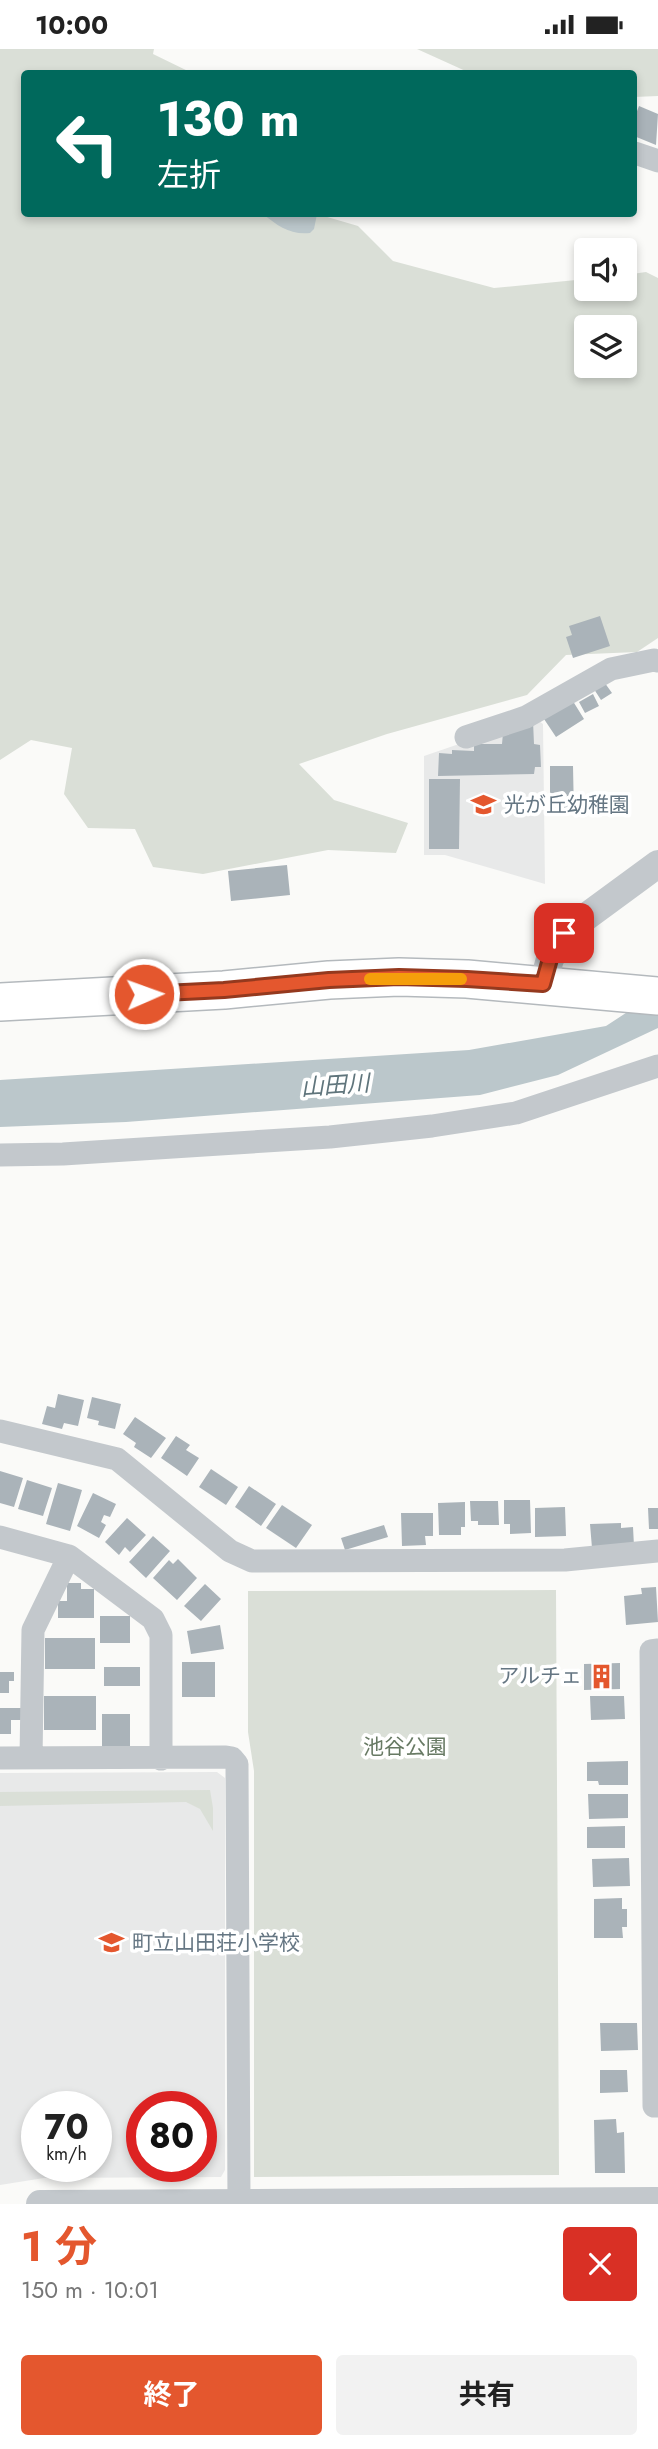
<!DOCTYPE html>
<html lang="ja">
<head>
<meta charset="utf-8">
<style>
  :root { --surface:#fff; --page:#f2f2f2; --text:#222; --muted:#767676; --accent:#e4572e }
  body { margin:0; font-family:Jost,"Noto Sans JP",sans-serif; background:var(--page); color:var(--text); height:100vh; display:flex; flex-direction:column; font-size:26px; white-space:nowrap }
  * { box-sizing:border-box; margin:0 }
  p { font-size:23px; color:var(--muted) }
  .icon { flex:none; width:38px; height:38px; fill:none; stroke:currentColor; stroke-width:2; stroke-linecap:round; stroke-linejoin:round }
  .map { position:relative; height:2155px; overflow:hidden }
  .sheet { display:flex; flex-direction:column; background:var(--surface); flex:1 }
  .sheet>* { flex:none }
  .banner { position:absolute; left:21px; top:21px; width:616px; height:147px; border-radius:7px; box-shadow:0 4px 10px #0003; background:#00695c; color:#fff; overflow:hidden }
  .controls { position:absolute; left:574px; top:189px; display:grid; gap:14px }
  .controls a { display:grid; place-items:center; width:63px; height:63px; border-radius:7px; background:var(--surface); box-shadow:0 4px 10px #0003; font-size:35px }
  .speed { position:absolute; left:21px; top:2042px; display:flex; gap:14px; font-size:35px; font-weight:700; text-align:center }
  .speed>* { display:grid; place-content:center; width:91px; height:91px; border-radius:50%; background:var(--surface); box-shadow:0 4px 10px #0003; line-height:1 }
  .speed small { font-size:18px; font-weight:400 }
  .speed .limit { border:10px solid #d22; background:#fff; color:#111 }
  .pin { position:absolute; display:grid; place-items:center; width:60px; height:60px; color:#fff; margin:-30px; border-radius:14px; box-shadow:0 4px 10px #0006 }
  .me { position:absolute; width:77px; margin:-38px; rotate:88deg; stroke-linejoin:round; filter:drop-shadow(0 0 5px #0008) }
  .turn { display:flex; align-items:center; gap:24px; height:147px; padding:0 21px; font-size:32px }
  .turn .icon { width:91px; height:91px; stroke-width:2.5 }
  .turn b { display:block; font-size:49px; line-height:60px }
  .round { display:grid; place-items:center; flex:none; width:74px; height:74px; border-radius:7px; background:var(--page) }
  .headline { display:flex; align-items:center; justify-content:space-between; height:119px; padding:0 21px }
  h1 { font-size:42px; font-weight:700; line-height:52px; color:var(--accent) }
  .button { display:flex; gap:14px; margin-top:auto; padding:14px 21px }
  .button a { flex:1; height:80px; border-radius:7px; background:var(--accent); color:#fff; font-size:28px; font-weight:700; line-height:80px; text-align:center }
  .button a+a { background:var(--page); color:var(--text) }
  .status { display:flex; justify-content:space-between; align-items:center; height:49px; padding:0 35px; background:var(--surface); direction:ltr }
  .status svg { height:19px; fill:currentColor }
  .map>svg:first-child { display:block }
  .built { fill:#e8e9e9; fill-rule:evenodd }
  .green { fill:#dadfd7; fill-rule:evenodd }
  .water { fill:#bbc7cb }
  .building { fill:#aab3b9 }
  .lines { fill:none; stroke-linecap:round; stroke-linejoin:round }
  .trunk-casing { stroke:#b4b9bd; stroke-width:40 }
  .minor { stroke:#c3c8cc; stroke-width:23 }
  .tertiary { stroke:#c3c8cc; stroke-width:28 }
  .trunk { stroke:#fff; stroke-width:37 }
  .route-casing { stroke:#94391e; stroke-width:18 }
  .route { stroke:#e4572e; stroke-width:12 }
  .slow { stroke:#f59e0b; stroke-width:12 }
  .labels { text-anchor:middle; stroke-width:7; stroke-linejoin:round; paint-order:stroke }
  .poi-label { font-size:21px; fill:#657683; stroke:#fff; text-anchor:start }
  .park-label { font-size:21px; fill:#687a64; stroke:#fff }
  .water-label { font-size:23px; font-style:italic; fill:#60757c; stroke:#fff }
</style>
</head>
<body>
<div class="status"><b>10:00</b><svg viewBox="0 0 49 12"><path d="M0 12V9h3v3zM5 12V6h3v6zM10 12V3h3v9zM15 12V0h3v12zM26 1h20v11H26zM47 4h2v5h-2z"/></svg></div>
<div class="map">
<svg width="658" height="2155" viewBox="0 0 658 2155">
  <rect width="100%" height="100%" fill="#fafaf8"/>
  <!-- built -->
  <path class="built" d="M535,669L543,675L545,835L445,806H424V707Z
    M217,1723L225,1729V2121L221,2128L44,2129L0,2136V1724ZM37,2058H96V2118H37ZM142,2058H201V2118H142Z"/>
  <!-- green -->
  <path class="green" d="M0,0H154L153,5L192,24H24V164L317,165L358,177L393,212L494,239L586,230V240H625V226L646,223L658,229V589L637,603L566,606L527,646L387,685L299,715L334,751L408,774L396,804L328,801L203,825L153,818L135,780L88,779L64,745L72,699L31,691L0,711ZM586,278H625V317H586Z
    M417,0H658V47L634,48V24H470Z
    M556,1541L559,2126L254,2128V1722L248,1683V1542Z
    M210,1741L213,1759V1782L200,1760L186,1753L0,1757V1743Z"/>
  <!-- water -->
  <path class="water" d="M263,165H317L314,180L310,184C290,186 278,177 263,165Z
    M658,943V979L558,1026L480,1046L126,1073L0,1078V1031L469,1001L606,977Z"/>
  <!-- building -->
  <path class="building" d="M639,57L658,65L656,96L634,87V70Z
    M600,567L610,597L573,609L566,588L572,586L569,577Z
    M602,630L612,644L601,651L592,637Z
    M593,645L599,657L585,664L579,653Z
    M571,649L584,670L556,688L542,667Z
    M533,672L534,695L540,696L541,718H535L534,725L438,727L439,704L452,705V701L474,702V695H502L503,684Z
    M550,717H573L574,766H550Z
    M429,730H460L459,800H429Z
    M287,816L290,846L231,852L228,822Z
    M58,1345L84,1351L78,1377L64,1374L62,1380L42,1375L47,1357L55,1359Z
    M92,1348L121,1355L115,1380L98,1376L99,1372L87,1369Z
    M135,1368L166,1389L151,1409L134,1398L136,1394L123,1385Z
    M176,1387L190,1396L186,1401L199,1409L187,1427L161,1409Z
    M211,1420L238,1438L226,1456L199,1438Z
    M0,1422L23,1429L14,1458L0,1454Z
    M27,1431L52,1439L43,1467L18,1460Z
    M58,1434L82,1441L70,1482L46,1475Z
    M249,1437L276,1455L261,1477L235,1458Z
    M93,1444L116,1455L110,1468L104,1466L101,1473L106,1476L99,1489L77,1477Z
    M504,1451H530L531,1484L510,1485V1475H504Z
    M470,1452H498L499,1476H478V1472H471Z
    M465,1453V1478H461V1486H439L438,1454Z
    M282,1456L312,1476L296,1499L266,1479Z
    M565,1458L566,1487L535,1488V1459Z
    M648,1459H658V1480H649Z
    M401,1464H433V1487H425L426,1496L402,1497Z
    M127,1469L146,1486L130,1503L125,1498L119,1506L105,1493Z
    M621,1474V1479L633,1478L634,1497L592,1499L590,1475Z
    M384,1476L388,1488L345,1501L341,1489Z
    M153,1487L170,1502L146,1529L129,1513Z
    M178,1510L197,1529L177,1551L153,1529L169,1511L173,1515Z
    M67,1534H81V1540H94V1569H58V1552H67Z
    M205,1535L221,1550L201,1572L184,1557Z
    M656,1538L658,1573L626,1576L624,1547L642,1545L641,1539Z
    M100,1567H130V1594H100Z
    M220,1576L224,1600L191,1605L187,1582Z
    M45,1589H95V1620H45Z
    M182,1613H215V1648H182Z
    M620,1614V1640L584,1641V1615Z
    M104,1618H140V1637H104Z
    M0,1623H14V1632H9V1644H0Z
    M44,1647H96V1681H44Z
    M590,1647H624L625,1670L591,1671Z
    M0,1659H21V1671H11V1685H0Z
    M102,1665H130V1698H102Z
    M628,1712V1736H599L598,1732H587V1713Z
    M588,1745H628V1769L589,1770Z
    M625,1777V1799H587V1778Z
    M629,1809L630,1837L593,1838L592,1810Z
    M622,1849V1860H627V1878H622L623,1889H594V1850Z
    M600,1974H637L638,2001L601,2002Z
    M600,2021H627L628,2043L600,2044Z
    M616,2070L617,2084L624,2083L625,2124H595L594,2071Z"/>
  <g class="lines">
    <defs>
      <path id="trunk" d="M0,953L224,941L329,931L399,928L467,930L658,947"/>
    </defs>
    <!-- trunk casing -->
    <use href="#trunk" class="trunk-casing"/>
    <!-- minor -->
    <path class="minor" d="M635,104L658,112
      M466,688L526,668L611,620L654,611L658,612
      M0,1106L63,1105L330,1088L432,1077L516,1064L658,1017
      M0,1382L117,1410L230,1502L252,1512L565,1511L658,1502
      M0,1488L69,1507L153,1570L161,1586V1710
      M658,1601L651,1602L654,2057H658
      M0,1709L226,1708L232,1709L237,1715L239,2155
      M31,1709L33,1581L69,1507"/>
    <!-- tertiary -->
    <path class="tertiary" d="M543,935L550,910L564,884L658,815
      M40,2155L658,2152"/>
    <!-- trunk -->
    <use href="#trunk" class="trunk"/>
  </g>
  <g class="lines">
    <defs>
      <path id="route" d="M144,945L224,941L329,931L399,928L467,930L543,935L550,910L564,884"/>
    </defs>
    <!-- route casing -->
    <use href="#route" class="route-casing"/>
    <!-- route -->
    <use href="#route" class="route"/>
    <!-- slow -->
    <path class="slow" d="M370,930H461"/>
  </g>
  <!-- icons -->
  <defs>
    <symbol id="school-bare" viewBox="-9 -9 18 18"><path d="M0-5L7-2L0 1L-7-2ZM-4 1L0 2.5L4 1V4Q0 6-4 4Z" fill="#e4572e" stroke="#fff" stroke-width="2.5" paint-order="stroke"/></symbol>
    <symbol id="building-bare" viewBox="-9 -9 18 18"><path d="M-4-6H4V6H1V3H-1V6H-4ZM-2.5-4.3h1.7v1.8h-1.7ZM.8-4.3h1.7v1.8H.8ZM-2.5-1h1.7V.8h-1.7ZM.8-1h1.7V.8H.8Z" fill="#e4572e" stroke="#fff" stroke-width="2.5" paint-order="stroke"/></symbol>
  </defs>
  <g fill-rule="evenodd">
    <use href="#school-bare" x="466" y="738" width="35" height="35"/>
    <use href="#building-bare" x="584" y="1610" width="35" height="35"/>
    <use href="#school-bare" x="94" y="1876" width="35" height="35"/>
  </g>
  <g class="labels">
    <!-- poi labels -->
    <g class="poi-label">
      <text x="504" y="763">光が丘幼稚園</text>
      <text x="582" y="1634" text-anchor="end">アルチェ</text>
      <text x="132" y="1901">町立山田荘小学校</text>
    </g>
    <!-- park labels -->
    <g class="park-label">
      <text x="405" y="1705">池谷公園</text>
    </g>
    <!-- water labels -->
    <g class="water-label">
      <text transform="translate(335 1036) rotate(-4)" y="8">山田川</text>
    </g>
  </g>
</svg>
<div class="controls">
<a><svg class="icon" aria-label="sound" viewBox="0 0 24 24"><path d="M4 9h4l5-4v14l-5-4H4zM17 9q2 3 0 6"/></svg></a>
<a><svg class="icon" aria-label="layers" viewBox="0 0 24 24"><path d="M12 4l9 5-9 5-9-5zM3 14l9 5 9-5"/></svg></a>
</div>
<div class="speed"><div>70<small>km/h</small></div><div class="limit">80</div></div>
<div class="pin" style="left:564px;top:884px;background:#d93025"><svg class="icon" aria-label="arrive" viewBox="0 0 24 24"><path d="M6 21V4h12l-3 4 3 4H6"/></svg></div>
<svg class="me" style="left:144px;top:945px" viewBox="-20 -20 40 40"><circle r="17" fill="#e4572e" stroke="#fff" stroke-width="3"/><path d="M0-11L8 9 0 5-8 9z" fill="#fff"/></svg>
<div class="banner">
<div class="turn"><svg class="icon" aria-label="left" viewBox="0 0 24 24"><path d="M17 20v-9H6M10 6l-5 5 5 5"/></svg><div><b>130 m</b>左折</div></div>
</div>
</div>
<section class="sheet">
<div class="headline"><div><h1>1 分</h1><p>150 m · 10:01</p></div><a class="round" style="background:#d93025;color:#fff"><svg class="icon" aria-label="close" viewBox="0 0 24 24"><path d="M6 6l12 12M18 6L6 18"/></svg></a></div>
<div class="button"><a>終了</a><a>共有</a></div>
</section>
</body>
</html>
